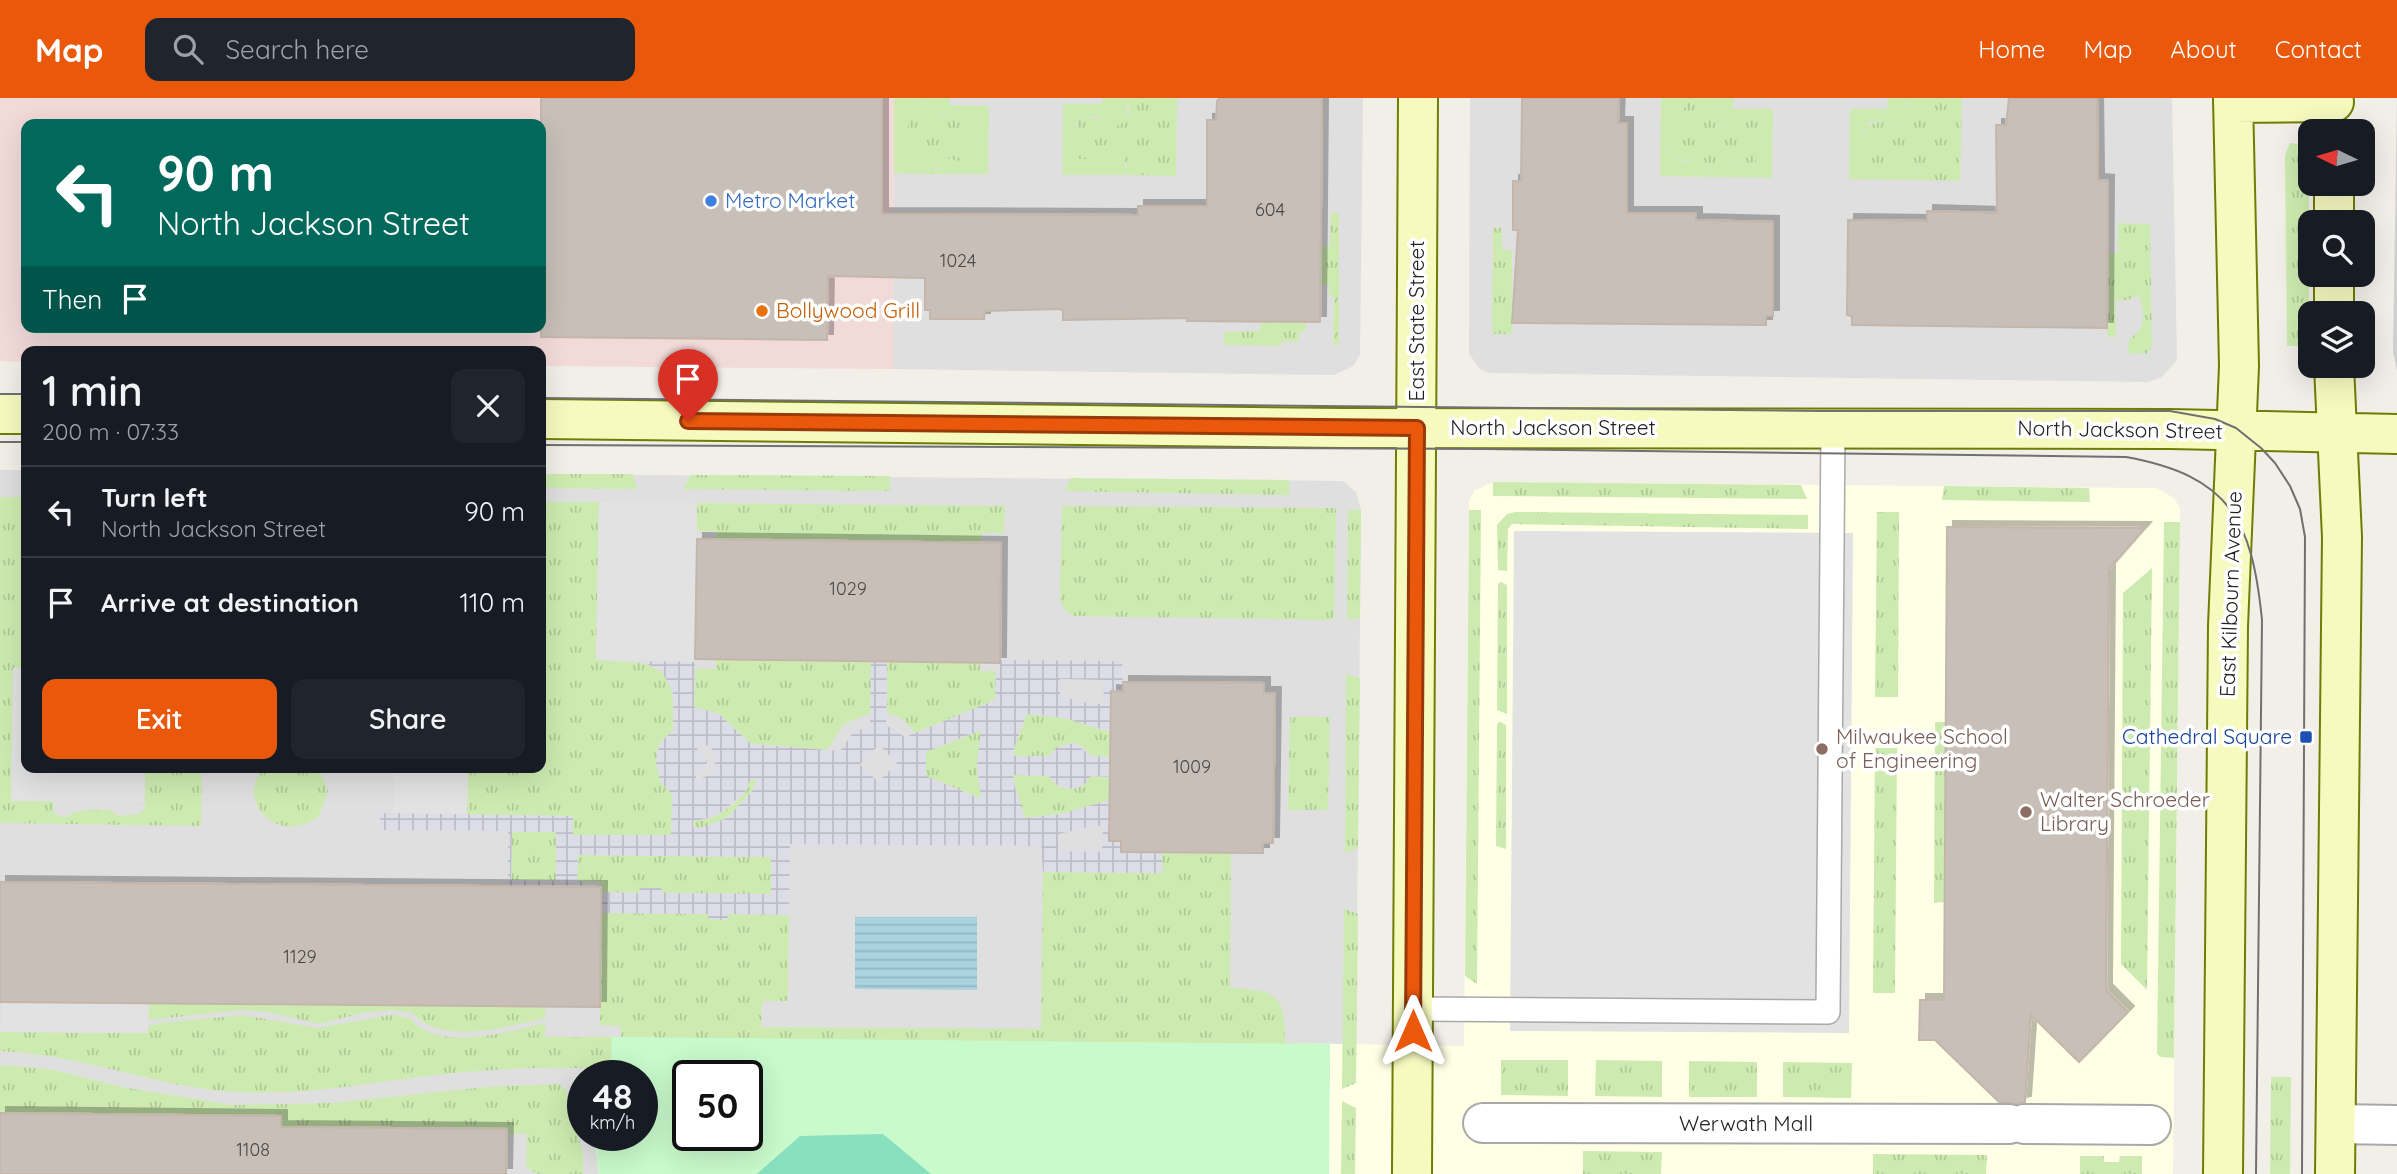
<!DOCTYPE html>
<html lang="en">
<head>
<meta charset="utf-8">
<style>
  :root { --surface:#171b24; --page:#20242c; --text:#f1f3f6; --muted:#9ea1a6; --line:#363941; --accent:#ea580c }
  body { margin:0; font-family:Quicksand,sans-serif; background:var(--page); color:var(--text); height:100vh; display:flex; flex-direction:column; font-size:26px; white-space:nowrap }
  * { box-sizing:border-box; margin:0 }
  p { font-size:23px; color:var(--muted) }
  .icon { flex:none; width:38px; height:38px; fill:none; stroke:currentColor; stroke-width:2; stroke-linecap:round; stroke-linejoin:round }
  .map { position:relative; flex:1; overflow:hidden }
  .drawer { position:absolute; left:21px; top:248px; width:525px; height:427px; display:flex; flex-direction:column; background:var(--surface); border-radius:14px; box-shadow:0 7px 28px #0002 }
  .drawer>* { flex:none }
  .top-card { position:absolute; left:21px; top:21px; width:525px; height:214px; border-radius:14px; box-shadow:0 7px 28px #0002; background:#00695c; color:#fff; overflow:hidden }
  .needle { width:46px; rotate:275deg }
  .tools { position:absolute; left:2298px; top:21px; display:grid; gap:14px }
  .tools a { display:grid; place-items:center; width:77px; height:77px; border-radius:14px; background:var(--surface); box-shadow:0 7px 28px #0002; font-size:35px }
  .speed { position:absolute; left:567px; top:962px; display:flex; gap:14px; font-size:35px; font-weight:700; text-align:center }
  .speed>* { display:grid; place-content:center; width:91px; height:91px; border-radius:50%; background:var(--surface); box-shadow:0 7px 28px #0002; line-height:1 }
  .speed small { font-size:18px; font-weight:400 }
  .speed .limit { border:4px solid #111; border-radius:10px; background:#fff; color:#111 }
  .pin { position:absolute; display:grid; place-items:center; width:60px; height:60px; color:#fff; margin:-72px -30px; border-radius:50% 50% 50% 0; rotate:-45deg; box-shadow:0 0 7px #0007 }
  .pin .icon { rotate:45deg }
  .me { position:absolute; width:77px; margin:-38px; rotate:0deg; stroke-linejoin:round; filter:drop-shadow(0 0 5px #0008) }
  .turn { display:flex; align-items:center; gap:24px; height:147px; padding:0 21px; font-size:32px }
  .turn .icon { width:91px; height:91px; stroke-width:2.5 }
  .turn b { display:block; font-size:49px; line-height:60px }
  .then { display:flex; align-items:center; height:66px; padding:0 21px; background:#0003; gap:14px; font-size:26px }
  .round { display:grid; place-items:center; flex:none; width:74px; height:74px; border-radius:14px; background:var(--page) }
  .summary { display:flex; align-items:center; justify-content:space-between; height:119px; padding:0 21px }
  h1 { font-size:42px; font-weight:600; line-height:52px }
  .button { display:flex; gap:14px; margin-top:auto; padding:14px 21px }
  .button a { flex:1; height:80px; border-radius:14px; background:var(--accent); color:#fff; font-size:28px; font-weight:600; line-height:80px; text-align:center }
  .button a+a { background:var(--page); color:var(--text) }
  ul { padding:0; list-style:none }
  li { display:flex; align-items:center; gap:21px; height:91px; padding:0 21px; border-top:2px solid var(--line) }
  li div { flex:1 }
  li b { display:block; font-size:26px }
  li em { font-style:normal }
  header { display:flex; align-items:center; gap:42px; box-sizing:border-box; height:98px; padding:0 35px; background:var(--accent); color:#fff }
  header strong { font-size:33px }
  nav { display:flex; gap:38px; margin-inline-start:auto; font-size:24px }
  .search { width:490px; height:63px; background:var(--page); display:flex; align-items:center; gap:18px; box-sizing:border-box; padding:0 24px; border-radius:14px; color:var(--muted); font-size:26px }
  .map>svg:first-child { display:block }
  .residential { fill:#e0dfdf }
  .commercial { fill:#f2dad9; fill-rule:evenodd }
  .education { fill:#ffffe5; fill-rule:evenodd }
  .religious { fill:#d0d0d0 }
  .grass { fill:url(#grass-tufts) }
  .park { fill:#c8facc; fill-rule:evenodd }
  .garden { fill:#cdebb0 }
  .pitch { fill:#88e0be }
  .parking { fill:#e2e2e2 }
  .plaza { fill:url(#plaza-grid); fill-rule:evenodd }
  .water { fill:url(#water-rules) }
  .building { fill:#c7bfb8; stroke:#c4b6ab; stroke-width:2; filter:url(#shadow) }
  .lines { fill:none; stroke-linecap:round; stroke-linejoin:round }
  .lane-casing { stroke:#a9a9a9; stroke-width:26 }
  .street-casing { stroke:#a9a9a9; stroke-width:42 }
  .secondary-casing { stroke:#707d05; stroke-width:42 }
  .lane { stroke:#fff; stroke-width:23 }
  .street { stroke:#fff; stroke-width:38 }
  .secondary { stroke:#f7fabf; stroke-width:38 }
  .tram { stroke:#707070; stroke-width:2 }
  .route-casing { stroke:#983908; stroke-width:18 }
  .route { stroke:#ea580c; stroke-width:12 }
  .shop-dot { fill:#3f7fe0; stroke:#fff; stroke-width:2.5 }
  .food-dot { fill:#e8710a; stroke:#fff; stroke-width:2.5 }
  .transit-dot { fill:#1a4fb4; stroke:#fff; stroke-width:2.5 }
  .education-dot { fill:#8d6e63; stroke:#fff; stroke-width:2.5 }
  .labels { text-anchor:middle; stroke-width:7; stroke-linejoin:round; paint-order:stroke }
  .number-label { font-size:18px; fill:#4b4948 }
  .shop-label { font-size:21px; fill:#366cbe; stroke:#fff; text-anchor:start }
  .food-label { font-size:21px; fill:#c56008; stroke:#fff; text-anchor:start }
  .street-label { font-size:21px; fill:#222; stroke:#fff }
  .education-label { font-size:21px; fill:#785e54; stroke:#fff; text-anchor:start }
  .transit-label { font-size:21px; fill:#164399; stroke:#fff; text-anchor:end }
</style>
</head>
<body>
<header>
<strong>Map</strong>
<div class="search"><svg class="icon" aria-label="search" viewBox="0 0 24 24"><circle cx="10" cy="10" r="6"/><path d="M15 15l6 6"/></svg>Search here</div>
<nav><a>Home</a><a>Map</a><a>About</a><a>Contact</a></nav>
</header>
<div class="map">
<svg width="2397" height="1076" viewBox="0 0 2397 1076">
  <defs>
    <pattern id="grass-tufts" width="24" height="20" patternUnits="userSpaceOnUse" patternTransform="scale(1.75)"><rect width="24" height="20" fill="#cdebb0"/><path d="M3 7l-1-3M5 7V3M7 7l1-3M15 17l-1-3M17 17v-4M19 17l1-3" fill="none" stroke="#b0c997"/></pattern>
    <pattern id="plaza-grid" width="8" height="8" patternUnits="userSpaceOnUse" patternTransform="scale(1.75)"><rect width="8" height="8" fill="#dddde8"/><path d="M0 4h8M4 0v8" fill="none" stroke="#bdbdc7"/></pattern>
    <pattern id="water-rules" width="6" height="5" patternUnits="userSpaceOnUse" patternTransform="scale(1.75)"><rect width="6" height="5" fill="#aad3df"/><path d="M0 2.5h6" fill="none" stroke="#92b5bf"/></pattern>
    <filter id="shadow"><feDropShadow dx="6" dy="-6" stdDeviation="0" flood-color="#0004"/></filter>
  </defs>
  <rect width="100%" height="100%" fill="#f2efe9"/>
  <!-- residential -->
  <path class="residential" d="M894,0H1363L1360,257L1353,268L1334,277L893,271Z
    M1470,0H2172L2177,262L2162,279L2148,284L1489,275L1480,271L1469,256Z
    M0,372H26V670H541V376L1343,383L1356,394L1361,412L1356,947L612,940L611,978H583V1038H594L599,1076H0Z"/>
  <!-- commercial -->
  <path class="commercial" d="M0,0H894L893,271L541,268V254H26V264L0,263ZM26,26H541V229H26Z"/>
  <!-- education -->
  <path class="education" d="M1493,384L2156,390L2174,400L2180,410V424L2173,1076H599L594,1038H642V978L1230,944L1464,948L1469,404L1474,393ZM688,978H747V1038H688Z"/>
  <!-- religious -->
  <path class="religious" d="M2397,0V273L2393,254Z"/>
  <!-- grass -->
  <path class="grass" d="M908,0H923L921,5L939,18L960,12L972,19L966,44L969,53L963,64L941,59L935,69L939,76H927L908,35Z
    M1128,0H1177L1176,78L1127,77L1126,64L1116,48L1091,61H1079L1076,58L1078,23L1087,18L1099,22L1129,16Z
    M1687,0H1720L1717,2L1715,26L1720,27C1736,17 1745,12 1761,24L1755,42L1758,59L1752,69L1731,65L1723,79H1711L1709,69L1689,62L1676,61C1657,26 1682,30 1687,0Z
    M1901,0H1962L1960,83L1917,82L1915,69L1905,54L1881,67H1866L1863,63L1865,28L1883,23L1896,31L1909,7Z
    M2290,45L2303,46L2309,53V248H2287L2285,57Z
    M1331,115H1339V246L1333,247L1334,197H1329V187H1320V149L1330,148Z
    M2118,125L2150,126L2152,249L2146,256L2128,255L2129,241C2146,232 2146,213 2138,197L2128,202H2116V239H2107L2108,156L2118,155Z
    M1493,130H1502V152H1512V236H1492Z
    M1261,223L1306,224V233L1299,234V244L1282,243L1281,248L1224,247V234L1260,233Z
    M541,376H632L638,391L541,390Z
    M691,377L890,378V393L683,391Z
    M1071,380L1289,382V397L1065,393Z
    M1493,384L1801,387L1807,401L1493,398Z
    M1944,388L2089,390L2090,404L1942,402Z
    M0,399H26V570H13L11,702L54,703L53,714L64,720C78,710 95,712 112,712L117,718L139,716L145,710V670H202L201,728L0,725Z
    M541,404H599L596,562C659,567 676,557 673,633C639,658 668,670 672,697C674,710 672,725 671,737H573L572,718L467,717L468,670H541Z
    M697,405L1005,408L1004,435H982L981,445L716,441V433H697Z
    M1062,408L1336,410L1334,522L1073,518L1064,511L1060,502Z
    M1348,412H1361L1360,520L1347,522Z
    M1469,412H1481L1477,886L1465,878Z
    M1515,414L1808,417V431L1512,426L1508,431L1507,473L1498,472L1497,427L1507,416Z
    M1877,414H1899L1898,599H1875Z
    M2164,424H2180L2174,960L2161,959L2157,956Z
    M2152,470L2147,892L2121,866L2123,495Z
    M1501,484L1507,487V616L1497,612L1498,486Z
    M716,562L871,563V615L844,626L827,652L751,646L719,616L694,610L695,571H716Z
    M887,564L980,565V573H996L995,602L916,635L901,620L887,615Z
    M1346,576L1360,580L1358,750L1345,755Z
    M1027,616L1065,620L1110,634V659L1091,658C1072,632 1064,651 1048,658C1040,661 1022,658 1013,658L1016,639Z
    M1290,619H1330L1328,712H1288Z
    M1500,624L1506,627V751L1496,748L1497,626Z
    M1935,624H1946L1944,804L1934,805Z
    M982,632L977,675L982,701L926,678L925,654Z
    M1875,650H1897L1895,895H1873Z
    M264,670H319L328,693L319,718C277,750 234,702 264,670Z
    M1013,677L1049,678C1060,695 1080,695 1091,678L1110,679V702L1061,716L1024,720Z
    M757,681C747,708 722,729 693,730V723C714,723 745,704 750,682Z
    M512,734H557L556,783L511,782Z
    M1162,754L1231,755L1230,890C1278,892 1285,897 1285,945L1330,946V988L747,978L620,972L621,928L600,927L601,815L708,816V821H728L727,816L789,817L788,903H762L761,929L1041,931L1043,774L1162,775Z
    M577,757L771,759V796L661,795V791H640V795L601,794L600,784L577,783Z
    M1344,811L1358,816L1356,985L1342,991Z
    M149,905L545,908V920C508,929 440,948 413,915L390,912L362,915L319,926L268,914L242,912L148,922Z
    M242,917L318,930L390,917L410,920C437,955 508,934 545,925V939H612L611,971C549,968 487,971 426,978C363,986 299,998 235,994C155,989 80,956 0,953V934L147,935L149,928L161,925Z
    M1501,962H1568V998L1501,997Z
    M1596,962L1662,963V999L1595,998Z
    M1689,963L1757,964V999H1689Z
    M1783,964L1852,965L1851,1000L1783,999Z
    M0,967L55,972L122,989L232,1007L332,1005L486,989L559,986L566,992L583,1055V1076H537L526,1069L527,1036L281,1029L280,1018L0,1015Z
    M2271,979H2291L2290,1076H2270Z
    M1342,1003L1356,1010L1355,1076H1341Z
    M1583,1053L1662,1054L1661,1076H1583Z
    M1873,1056L1987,1057L1986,1076H1873Z
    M2080,1058H2104V1064H2119L2120,1058H2142V1076H2080Z"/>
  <!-- park -->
  <path class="park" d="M612,939L1330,946L1329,1076H599L594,1038H642V978H611ZM688,978H747V1038H688Z"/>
  <!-- garden -->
  <path class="garden" d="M894,0H908V35L927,76L894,75Z
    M923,0H949V7L989,8L988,76H939L936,62L941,59L963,64L967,58L965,36L972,20L960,12L930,19L922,11Z
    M1102,0H1128L1126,23L1114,29L1094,18L1082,19L1076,26L1080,39L1076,58L1079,61H1091L1116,48L1123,53L1127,77H1062L1063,6H1102Z
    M1661,0H1687C1682,30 1657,27 1676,61C1692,67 1707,56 1711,79L1660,78Z
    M1720,0H1733V11H1773L1772,80L1723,79L1725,67L1730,65L1752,69L1756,64L1755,42L1761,25C1746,12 1735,17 1720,27L1710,22L1707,14Z
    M1888,0H1901L1914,14V22L1903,34L1883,23L1869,24L1863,32L1867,44L1863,63L1866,67H1881L1905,54L1912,59L1917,82L1849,81L1850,11H1887Z"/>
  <!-- pitch -->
  <path class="pitch" d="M883,1036L931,1076H757L800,1038Z"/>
  <!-- parking -->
  <path class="parking" d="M599,404L697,405L695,564L596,562Z
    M1514,433L1853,435L1849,935L1510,933Z
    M13,570H26V670H145L144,704L11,703Z
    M388,670H468L467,717H393L394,682Z
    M3,904L149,905L148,935L0,934Z"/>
  <!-- plaza -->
  <path class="plaza" d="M1000,562L1122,563L1123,594H1111L1110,634L1065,620L1027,616L1014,650V658H1049L1057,649L1075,645L1091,658L1110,659V679L1091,678L1084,687L1074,691L1059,689L1049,678L1013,677L1014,686L1025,720L1061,716L1110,702L1109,743L1162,754V775L1043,774L1041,748L790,746L789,817L728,816V822L708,821V816L601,815V794L639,795L640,790H661L662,795L771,796V759L578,757L577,783H582V789H508V733L380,732V715L573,718V737H671L672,696L660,683L656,664L660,645L673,632V594L662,574L642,563L695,564L694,609L719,616L751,646L840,653L852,636L870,627L871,563L887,564L886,627L905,639L995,602L996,573H1000ZM1060,581L1104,582L1103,606H1090L1060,598ZM981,632L977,666L981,701L926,678V654ZM698,644L711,649L716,663L710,677L696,682V675L704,671L707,664L704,655L697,651ZM879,647L897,665L878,684L860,666ZM750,682H757L753,692L727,720L703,729H693V723L714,719L724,712L746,693ZM1093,728H1103L1102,754L1058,753L1059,736ZM512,734H556V783L511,782Z"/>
  <!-- water -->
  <path class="water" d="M855,819H977V892L855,891Z"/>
  <!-- building -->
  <path class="building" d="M541,0H882V116L1138,117V108H1207V22H1216L1217,3L1220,0H1322L1320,224L1187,223L1188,220L1063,222V212L1058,211L985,213L984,221H930V212H925V180L828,178L827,242L541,239Z
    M1522,0H1619L1618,25H1627V115H1696V122L1773,124V218H1766V227L1512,225L1518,132H1513V83H1521Z
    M2009,0H2097L2098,82L2108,83L2107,230L1852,227V218L1847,217L1848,122L1927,123V113L1997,115L1996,27H2006Z
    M1947,429L2145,430L2109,471L2106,892L2128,914L2079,964L2031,917L2025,1004L2016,1006L1999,1004L1935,942H1919L1920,902H1944Z
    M697,441L1001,445L1000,565L695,561Z
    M1123,584L1264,585V595H1275L1273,745H1263V755L1121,754V743H1109L1111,593L1123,594Z
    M0,784L601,789L600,909L0,904Z
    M0,1015L281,1018V1029L507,1031L506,1076H0Z"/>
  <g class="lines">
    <defs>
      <path id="lane" d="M1414,911L1828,914L1833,331"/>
      <path id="street" d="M1483,1025L2009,1026
        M2024,1026L2151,1027
        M2336,1026L2397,1027"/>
      <path id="secondary" d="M2233,5L2334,4
        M2334,124V86
        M2334,215V177
        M2334,268L2342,439L2335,1076
        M0,316H26
        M541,321L1342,330L2170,331L2397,336
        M1412,1076L1418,0
        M2223,1076L2228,528L2239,268L2233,0"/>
    </defs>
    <!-- lane casing -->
    <use href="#lane" class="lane-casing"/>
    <!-- street casing -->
    <use href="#street" class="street-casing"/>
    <!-- secondary casing -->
    <use href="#secondary" class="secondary-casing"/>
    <!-- lane -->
    <use href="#lane" class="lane"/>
    <!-- street -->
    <use href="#street" class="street"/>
    <!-- secondary -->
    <use href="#secondary" class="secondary"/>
    <!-- tram -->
    <path class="tram" d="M0,296H26
      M541,300L1821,313H2170L2215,321L2236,330L2261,350L2275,365L2290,388L2300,411L2305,439L2302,1076
      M0,344H26
      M541,347L1484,351L2126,359C2231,378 2252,423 2262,522L2256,1076"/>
  </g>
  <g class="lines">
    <defs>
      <path id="route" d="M688,323L1417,330L1413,933"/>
    </defs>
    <!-- route casing -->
    <use href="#route" class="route-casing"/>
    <!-- route -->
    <use href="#route" class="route"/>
  </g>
  <!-- markers -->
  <circle class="shop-dot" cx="711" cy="103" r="7"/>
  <circle class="food-dot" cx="762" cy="213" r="7"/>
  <rect class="transit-dot" x="2299" y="632" width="14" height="14" rx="3.5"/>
  <g class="education-dot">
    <circle cx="1822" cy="651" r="7"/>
    <circle cx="2026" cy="714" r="7"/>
  </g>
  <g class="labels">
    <!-- number labels -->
    <g class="number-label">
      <text x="1270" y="118">604</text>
      <text x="958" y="169">1024</text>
      <text x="848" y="497">1029</text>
      <text x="1192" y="675">1009</text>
      <text x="300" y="865">1129</text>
      <text x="253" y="1058">1108</text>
    </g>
    <!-- shop labels -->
    <g class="shop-label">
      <text x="725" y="110">Metro Market</text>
    </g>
    <!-- food labels -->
    <g class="food-label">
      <text x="776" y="220">Bollywood Grill</text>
    </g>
    <!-- street labels -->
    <g class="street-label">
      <text transform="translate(1417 223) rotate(-90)" y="7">East State Street</text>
      <text x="1553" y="337">North Jackson Street</text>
      <text transform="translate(2120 332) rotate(1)" y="7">North Jackson Street</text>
      <text transform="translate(2231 496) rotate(-88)" y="7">East Kilbourn Avenue</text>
      <text x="1746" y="1033">Werwath Mall</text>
    </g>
    <!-- education labels -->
    <g class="education-label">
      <text x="1836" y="646">Milwaukee School<tspan x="1836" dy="24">of Engineering</tspan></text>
      <text x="2040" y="709">Walter Schroeder<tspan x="2040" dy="24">Library</tspan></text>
    </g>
    <!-- transit labels -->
    <g class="transit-label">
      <text x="2292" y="646">Cathedral Square</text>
    </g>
  </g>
</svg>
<div class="tools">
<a><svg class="needle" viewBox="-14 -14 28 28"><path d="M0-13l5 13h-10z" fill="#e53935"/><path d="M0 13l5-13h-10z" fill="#9ea1a6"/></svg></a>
<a><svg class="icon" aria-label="search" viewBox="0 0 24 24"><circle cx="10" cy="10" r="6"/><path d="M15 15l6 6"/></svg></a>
<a><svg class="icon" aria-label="layers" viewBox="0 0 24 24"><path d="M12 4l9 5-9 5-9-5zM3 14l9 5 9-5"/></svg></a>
</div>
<div class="speed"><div>48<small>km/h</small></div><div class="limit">50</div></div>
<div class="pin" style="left:688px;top:323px;background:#d93025"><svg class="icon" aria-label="arrive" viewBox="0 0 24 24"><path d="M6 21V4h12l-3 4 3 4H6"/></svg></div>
<svg class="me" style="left:1413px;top:933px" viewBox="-20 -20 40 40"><path d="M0-17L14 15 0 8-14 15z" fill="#ea580c" stroke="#fff" stroke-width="4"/></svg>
<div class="top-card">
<div class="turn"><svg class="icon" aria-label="left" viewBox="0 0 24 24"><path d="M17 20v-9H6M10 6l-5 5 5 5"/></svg><div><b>90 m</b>North Jackson Street</div></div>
<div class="then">Then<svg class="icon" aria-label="arrive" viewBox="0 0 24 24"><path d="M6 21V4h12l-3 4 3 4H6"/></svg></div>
</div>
<section class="drawer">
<div class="summary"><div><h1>1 min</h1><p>200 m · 07:33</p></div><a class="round"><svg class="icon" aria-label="close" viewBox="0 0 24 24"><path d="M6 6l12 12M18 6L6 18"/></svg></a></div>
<ul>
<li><svg class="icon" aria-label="left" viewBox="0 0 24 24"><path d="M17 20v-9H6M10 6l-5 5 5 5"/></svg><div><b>Turn left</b><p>North Jackson Street</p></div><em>90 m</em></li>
<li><svg class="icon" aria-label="arrive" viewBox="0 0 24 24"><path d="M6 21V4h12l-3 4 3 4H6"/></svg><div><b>Arrive at destination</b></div><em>110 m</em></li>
</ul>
<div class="button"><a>Exit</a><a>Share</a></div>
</section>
</div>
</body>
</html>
